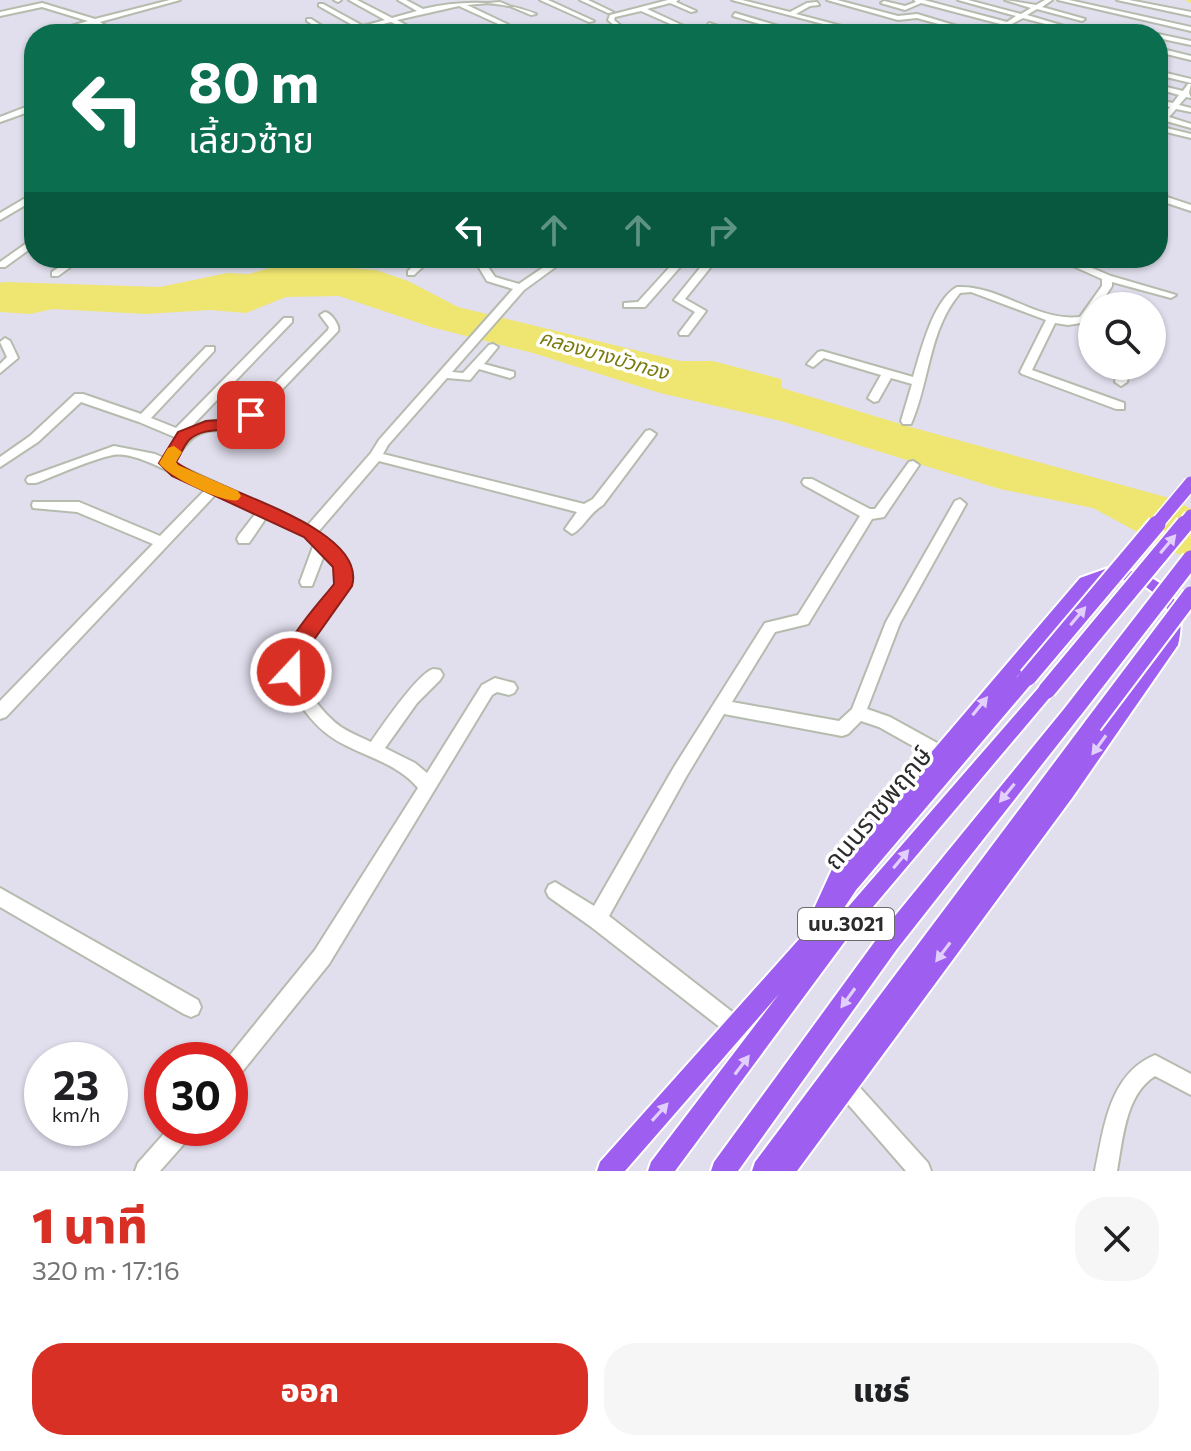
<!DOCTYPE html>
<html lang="th">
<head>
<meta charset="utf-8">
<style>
  :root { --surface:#fff; --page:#f6f6f6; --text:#202124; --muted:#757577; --accent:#d93025 }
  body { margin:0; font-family:Commissioner,"Noto Sans Thai",sans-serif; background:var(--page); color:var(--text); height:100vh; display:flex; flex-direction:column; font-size:30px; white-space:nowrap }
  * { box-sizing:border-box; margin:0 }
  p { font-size:26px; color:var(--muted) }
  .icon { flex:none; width:44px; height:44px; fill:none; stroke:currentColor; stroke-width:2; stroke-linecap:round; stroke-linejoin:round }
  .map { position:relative; height:1171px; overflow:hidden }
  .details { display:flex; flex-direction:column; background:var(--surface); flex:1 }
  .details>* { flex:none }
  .banner { position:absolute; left:24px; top:24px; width:1144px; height:244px; border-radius:32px; box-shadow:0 2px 6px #0004; background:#0b6e4f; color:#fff; overflow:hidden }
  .controls { position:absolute; left:1078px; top:292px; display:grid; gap:16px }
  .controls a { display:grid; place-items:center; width:88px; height:88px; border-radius:50%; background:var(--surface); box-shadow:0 2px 6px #0004; font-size:40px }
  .speed { position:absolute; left:24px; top:1042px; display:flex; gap:16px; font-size:40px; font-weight:700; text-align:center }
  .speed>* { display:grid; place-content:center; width:104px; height:104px; border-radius:50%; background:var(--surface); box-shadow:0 2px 6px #0004; line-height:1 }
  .speed small { font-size:20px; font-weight:400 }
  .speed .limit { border:12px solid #d22; background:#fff; color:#111 }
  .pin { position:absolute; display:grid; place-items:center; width:68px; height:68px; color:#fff; margin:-34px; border-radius:16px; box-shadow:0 4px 12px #0006 }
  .me { position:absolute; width:88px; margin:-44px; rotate:21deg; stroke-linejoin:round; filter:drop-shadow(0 0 6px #0008) }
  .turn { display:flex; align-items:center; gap:28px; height:168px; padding:0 32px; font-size:36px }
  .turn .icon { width:104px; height:104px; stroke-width:2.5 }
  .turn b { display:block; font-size:56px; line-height:68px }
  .lanes { display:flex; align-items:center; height:76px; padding:0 32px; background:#0003; justify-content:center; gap:40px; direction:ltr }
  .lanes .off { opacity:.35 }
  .round { display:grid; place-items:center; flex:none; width:84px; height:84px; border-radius:32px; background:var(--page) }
  .head { display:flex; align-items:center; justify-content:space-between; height:136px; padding:0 32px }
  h1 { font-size:48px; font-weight:800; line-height:60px; color:var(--accent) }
  .button { display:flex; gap:16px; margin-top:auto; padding:16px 32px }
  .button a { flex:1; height:92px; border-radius:32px; background:var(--accent); color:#fff; font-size:32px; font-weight:800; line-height:92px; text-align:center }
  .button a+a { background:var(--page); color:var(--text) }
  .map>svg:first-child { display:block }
  .water { fill:#efe671 }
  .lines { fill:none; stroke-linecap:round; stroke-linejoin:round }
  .canal { fill:#efe671; fill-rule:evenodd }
  .minor-casing { stroke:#b5bcae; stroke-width:4 }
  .major-casing { stroke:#fff; stroke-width:4 }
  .minor { fill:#fff; fill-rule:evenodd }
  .major { fill:#9e5ff1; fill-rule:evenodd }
  .major-bridge-far1-casing { stroke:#fff; stroke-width:16; stroke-linecap:butt }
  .major-bridge-casing { stroke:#fff; stroke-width:21; stroke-linecap:butt }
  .major-bridge-far1 { stroke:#9e5ff1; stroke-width:13 }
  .major-bridge { stroke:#9e5ff1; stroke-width:17 }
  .oneway { fill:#e2cffb }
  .route { fill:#d93025; stroke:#8d1f18; stroke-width:2 }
  .slow { fill:#f59e0b }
  .labels { text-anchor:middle; stroke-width:7; stroke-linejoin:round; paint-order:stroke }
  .far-water-label { font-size:20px; font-style:italic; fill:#797b0e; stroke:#fff }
  .shield { fill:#fff; stroke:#6b6b6b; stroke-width:2 }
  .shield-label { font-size:20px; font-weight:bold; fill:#2c2c2c }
  .near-street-label { font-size:26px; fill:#2c2c2c; stroke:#fff }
</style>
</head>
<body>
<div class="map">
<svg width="1191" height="1171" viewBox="0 0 1191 1171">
  <rect width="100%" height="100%" fill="#e1deed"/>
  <!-- water -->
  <path class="water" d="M287,263L376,270L408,281L458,307L680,361H713L781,379L782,388L914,428L1173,499L1191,509V561L1093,508L1000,489L781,421L660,393L533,353L431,327L339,296L286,297L246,313L210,310L146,314L53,309L30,314L0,312V283L5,282L160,287L227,273L249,274Z"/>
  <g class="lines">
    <!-- canal -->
    <path class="canal" d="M1185,0H1191V3Z"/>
    <defs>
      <path id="minor" d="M170,0H180L100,22L112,30L110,33L94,24L55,34H44L88,21L42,7L0,16V12L42,3L95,19Z
        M334,0H341L338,2Z
        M349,0H357L392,18L417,11L398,0H406L423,9C462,0 501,0 536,14L531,15L500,2L467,5L509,25L507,28L459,6L397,20L413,29L411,32L391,22L368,28L369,30L366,32L361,30L336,34L356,27L319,6V4H323L363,26L385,20Z
        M540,0H548L594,21L589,22Z
        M580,0H588L613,12L608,13Z
        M668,0H678L676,2L696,11L691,12L670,3L647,9L686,27V29H682L641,11L615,17L614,20L631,34H624L620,30L597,34L616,27L608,20L610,15Z
        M732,0H742L790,12L807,3L817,2L819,5L810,6L796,14L872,34H861L830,26L816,34H808L823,24Z
        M827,0H837L898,16L917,14L967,29L964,31L917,18L898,20Z
        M914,0H924L1007,22L1016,16L958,0H968L1021,14L1031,8L1005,0L1036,5L1045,0H1052L1042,7L1085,19L1082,21L1037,9L1027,15L1071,28L1068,30L1023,18L1008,26L921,3L905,10L881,3L884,1L905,6L916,2Z
        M1058,0H1069L1191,27V31Z
        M1117,0H1129L1191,12V16Z
        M735,13L802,33L803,34H793L733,16Z
        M307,19H311L335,34H327L307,21Z
        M709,23L739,33L740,34H730L707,26Z
        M278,27H282L293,34H285L278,29Z
        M1076,27L1099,33L1100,34L1074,30Z
        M1105,27L1130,33L1131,34L1103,30Z
        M1142,30L1152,33L1153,34L1140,33Z
        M1158,34L1191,41V45L1158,38Z
        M1158,48L1191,56V60L1158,52Z
        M1158,71L1191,79V83L1158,75Z
        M1188,84H1191L1189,93L1191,98L1186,97L1179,105L1191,108V112L1176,109L1169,117L1191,124V128L1166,121L1162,127L1191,134V138L1158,130V121L1170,107L1158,104V100L1173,103L1179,95L1158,89V85L1183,91Z
        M31,105H34V110L0,122V117Z
        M1158,174L1164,175L1165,177L1158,180Z
        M34,193V200L0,220V213Z
        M1158,194L1191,205V211L1158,200Z
        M34,238V246L5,267H0V262Z
        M72,258H83L58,276H52V272Z
        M146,258H156L150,262Z
        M421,258H432L414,275H408V271Z
        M557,258H568L524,290L452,372L463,373L489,345L493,344L498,347L484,364L514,372V376L510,378L479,369L470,380L447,378L388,445L383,454L584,504L593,499L646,431L650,430L656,434L603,505C588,514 583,529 572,534L565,529L577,512L379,461L318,532C334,548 358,564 348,590L300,657C293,678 324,715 341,727C350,733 361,737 371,742C380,729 420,670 434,669C436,669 438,670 440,670L443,675L440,680L417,703L385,748L415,763L427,773L482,685L495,678L514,683L517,688L514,693L509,695L497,692L492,695L329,964L237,1078L230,1081V1060H226L315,950L418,788C399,765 370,758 345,745C326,736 312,722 300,704C294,694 282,678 283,665C283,648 324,601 336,584C339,571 333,564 324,555L312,586H302L300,582L314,544L305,536L266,518L249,543H239L237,539L239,535L256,513L216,494L6,717L0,719V701L153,544L77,512L33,508L32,505L33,502H79L160,536L205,490C181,479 138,451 113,455C92,459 57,475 36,483H28L26,480L28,477L114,446L155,454L164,458L177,438L139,422L81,402L38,442L0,467V457L30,436L75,394H83L141,414L206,347H214V351L151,418L176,428L284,318H292V322L190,428L205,422L241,418L328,330L329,327L320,315L325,312C331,313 340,325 338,331L249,424C208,439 202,416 173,463L308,525L371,453L379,440L513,289L487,281L478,266L480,264H486L495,277L519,284Z
        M678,258H688L645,307H624V303L638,302Z
        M708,258H718L685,299L706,311L688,335H680L679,333L695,312L674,300Z
        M765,258H781L776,261Z
        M1055,258H1068L1111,276L1176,295L1171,298L1112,282V286L1099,306H1092V316L1087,322L1068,325L1055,323L1032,370L1124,403V409H1116L1022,374L1020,372L1046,320L971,292L960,293C928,331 930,381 911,424H903L901,421L912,384L891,378L878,401L874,402L868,398L881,375L824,358L813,367L807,364L818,352L822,351L913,377C921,351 933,300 957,287C1001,285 1036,322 1080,317L1102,286V279Z
        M5,338L10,341L18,358L0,373V364L7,357L0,342Z
        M1118,366H1130L1127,382L1121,386L1115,382Z
        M913,461L919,465L917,468L884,517L872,519L808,624L775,632L732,702L839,721L852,709L886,622L955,501L960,499L966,504L900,623L867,709L890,717L948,749L950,754L948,759L942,761L936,759L879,727L861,721L848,734L842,736L724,714L686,777L609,916L744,1021L747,1028L744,1035L737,1038L730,1035L590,926L549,897L546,891L549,885L555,882L594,906L674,767L765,623L798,615L860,516L804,485L802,482L804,479H812L870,509H875L909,462Z
        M0,888L198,1000L201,1007L198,1014L191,1017L184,1014L0,907Z
        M1155,1055L1191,1074V1095L1155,1076C1125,1095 1123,1139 1117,1171H1095C1104,1128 1109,1074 1155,1055Z
        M847,1078L854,1081L928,1163L931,1171H906L840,1095L837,1088L840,1081Z
        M169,1128H194L191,1136L160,1171H135L138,1163Z"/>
      <path id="major" d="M1108,568C1153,570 1191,591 1178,645L1072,798L797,1171H752L755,1162L1087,719L1093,717L1099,719L1102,725C1116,704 1169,642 1170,621C1170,607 1160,598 1150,590C1133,576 1111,579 1092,586L1014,681C1020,673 1024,668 1034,672L1037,677L856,890L844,908L834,910L822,937L1041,685L1047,682L1053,685L1056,690L851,933L675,1171H648L651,1162L779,994L625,1171H597L600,1162L801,937L833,867L849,843L935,748L1080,578Z
        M1074,702L1080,704L1083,710L1080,716L897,949L738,1171H711L714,1162L881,933L1068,704Z"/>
    </defs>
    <!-- minor casing -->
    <use href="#minor" class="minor-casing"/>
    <!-- major casing -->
    <use href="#major" class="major-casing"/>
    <!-- minor -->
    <use href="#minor" class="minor"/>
    <!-- major -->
    <use href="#major" class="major"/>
    <defs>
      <path id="major-bridge-far1" d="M1155,526L1191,483
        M1183,526L1191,516"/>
      <path id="major-bridge" d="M1028,677L1157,524
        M1047,690L1185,524
        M1074,710L1191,559
        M1093,725L1191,595"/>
    </defs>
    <!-- major-bridge-far1 casing -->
    <use href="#major-bridge-far1" class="major-bridge-far1-casing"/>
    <!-- major-bridge casing -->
    <use href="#major-bridge" class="major-bridge-casing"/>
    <!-- major-bridge-far1 -->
    <use href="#major-bridge-far1" class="major-bridge-far1"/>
    <!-- major-bridge -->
    <use href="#major-bridge" class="major-bridge"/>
  </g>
  <!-- one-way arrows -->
  <defs><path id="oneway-solid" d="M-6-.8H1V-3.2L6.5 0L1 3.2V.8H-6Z" transform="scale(2)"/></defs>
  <g class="oneway">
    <use href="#oneway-solid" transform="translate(1168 544) rotate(-50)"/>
    <use href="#oneway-solid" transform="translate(1078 616) rotate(-50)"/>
    <use href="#oneway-solid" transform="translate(980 706) rotate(-51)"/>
    <use href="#oneway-solid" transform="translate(1099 745) rotate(126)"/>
    <use href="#oneway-solid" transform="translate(1007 793) rotate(129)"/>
    <use href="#oneway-solid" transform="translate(901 859) rotate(-50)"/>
    <use href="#oneway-solid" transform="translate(943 952) rotate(127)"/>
    <use href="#oneway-solid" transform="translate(848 998) rotate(126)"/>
    <use href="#oneway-solid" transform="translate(742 1065) rotate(-53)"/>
    <use href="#oneway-solid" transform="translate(660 1112) rotate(-48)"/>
  </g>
  <!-- route -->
  <path class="route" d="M251,410L259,415C238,440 210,421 189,440C184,445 180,456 176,462C212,490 369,526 352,586L301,658L298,678L291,681L284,678C271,652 318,605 334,584L333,567L304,537L172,476L159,463L178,432L206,421L234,419Z"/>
  <!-- slow -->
  <path class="slow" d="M174,446L182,452L176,462L178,465L238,491L241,496L238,500C224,504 167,476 159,463L168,448Z"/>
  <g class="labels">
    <!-- far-water labels -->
    <g class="far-water-label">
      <text transform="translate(604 355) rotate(16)" y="7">คลองบางบัวทอง</text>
    </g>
    <!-- shield labels -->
    <rect class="shield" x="798" y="908" width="96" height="32" rx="6"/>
    <g class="shield-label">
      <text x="846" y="931">นบ.3021</text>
    </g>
    <!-- near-street labels -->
    <g class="near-street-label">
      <text transform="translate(878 808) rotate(-50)" y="9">ถนนราชพฤกษ์</text>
    </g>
  </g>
</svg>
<div class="controls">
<a><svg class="icon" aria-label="search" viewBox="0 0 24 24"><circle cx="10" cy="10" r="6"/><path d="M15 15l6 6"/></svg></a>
</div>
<div class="speed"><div>23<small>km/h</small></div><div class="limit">30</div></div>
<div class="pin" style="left:251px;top:415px;background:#d93025"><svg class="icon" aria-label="arrive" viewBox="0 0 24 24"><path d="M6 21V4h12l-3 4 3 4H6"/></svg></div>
<svg class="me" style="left:291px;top:672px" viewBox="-20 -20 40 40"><circle r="17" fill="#d93025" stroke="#fff" stroke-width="3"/><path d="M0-11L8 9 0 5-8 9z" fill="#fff"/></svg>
<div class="banner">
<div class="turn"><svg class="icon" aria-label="left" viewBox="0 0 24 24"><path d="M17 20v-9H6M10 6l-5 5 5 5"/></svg><div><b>80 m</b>เลี้ยวซ้าย</div></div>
<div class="lanes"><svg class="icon" aria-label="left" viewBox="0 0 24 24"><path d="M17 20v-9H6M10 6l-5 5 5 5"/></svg><svg class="icon off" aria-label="ahead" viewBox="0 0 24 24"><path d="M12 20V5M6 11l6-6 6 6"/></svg><svg class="icon off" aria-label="ahead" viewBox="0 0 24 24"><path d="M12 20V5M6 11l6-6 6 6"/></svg><svg class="icon off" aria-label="right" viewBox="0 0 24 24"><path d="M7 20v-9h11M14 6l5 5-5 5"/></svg></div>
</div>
</div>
<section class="details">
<div class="head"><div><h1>1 นาที</h1><p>320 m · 17:16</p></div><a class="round"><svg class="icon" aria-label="close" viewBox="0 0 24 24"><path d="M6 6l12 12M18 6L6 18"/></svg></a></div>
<div class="button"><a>ออก</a><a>แชร์</a></div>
</section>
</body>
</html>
